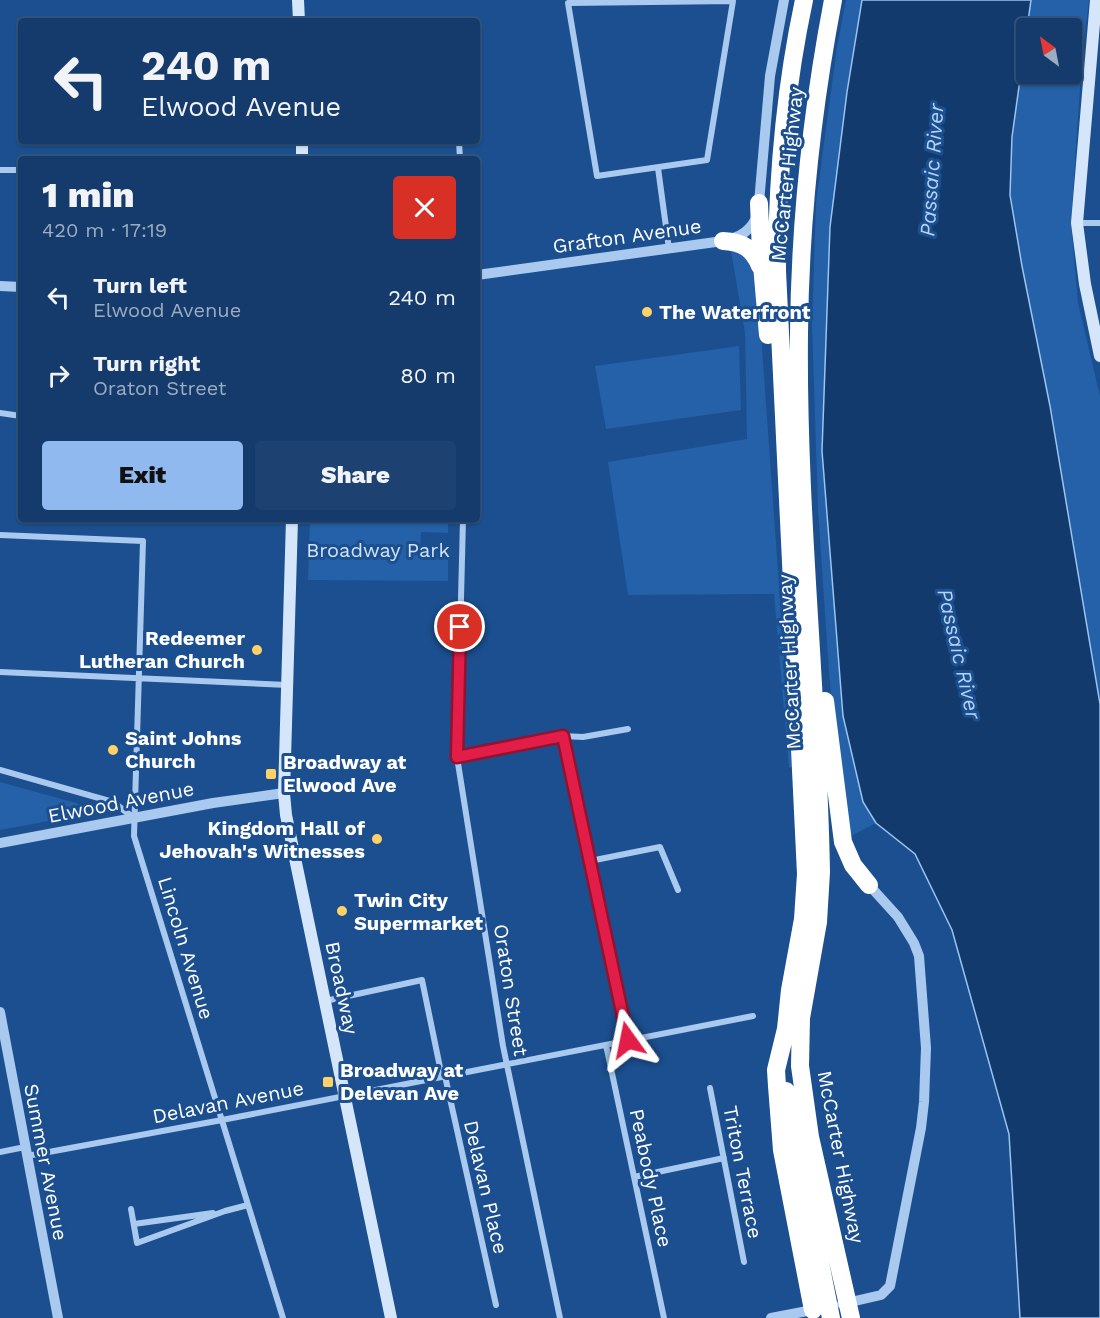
<!DOCTYPE html>
<html lang="en">
<head>
<meta charset="utf-8">
<style>
  :root { --surface:#143b6b; --page:#1d4271; --text:#f1f3f6; --muted:#9dadc1; --line:#33557e; --accent:#90b9f0 }
  body { margin:0; font-family:"Work Sans",sans-serif; background:var(--page); color:var(--text); height:100vh; display:flex; flex-direction:column; font-size:22px; white-space:nowrap }
  * { box-sizing:border-box; margin:0 }
  p { font-size:20px; color:var(--muted) }
  .icon { flex:none; width:33px; height:33px; fill:none; stroke:currentColor; stroke-width:2; stroke-linecap:round; stroke-linejoin:round }
  .map { position:relative; flex:1; overflow:hidden }
  .panel { position:absolute; left:18px; top:156px; width:462px; height:366px; display:flex; flex-direction:column; background:var(--surface); border-radius:6px; box-shadow:0 2px 4px #0004,0 0 0 2px var(--line) }
  .panel>* { flex:none }
  .hud { position:absolute; left:18px; top:18px; width:462px; height:126px; border-radius:6px; box-shadow:0 2px 4px #0004,0 0 0 2px var(--line); background:#143b6b; color:var(--text); overflow:hidden }
  .needle { width:39px; rotate:328deg }
  .buttons { position:absolute; left:1016px; top:18px; display:grid; gap:12px }
  .buttons a { display:grid; place-items:center; width:66px; height:66px; border-radius:6px; background:var(--surface); box-shadow:0 2px 4px #0004,0 0 0 2px var(--line); font-size:30px }
  .pin { position:absolute; display:grid; place-items:center; width:51px; height:51px; color:#fff; margin:-26px; border:3px solid #fff; border-radius:50%; box-shadow:0 2px 6px #0007 }
  .me { position:absolute; width:66px; margin:-33px; rotate:348deg; stroke-linejoin:round; filter:drop-shadow(0 0 4px #0008) }
  .turn { display:flex; align-items:center; gap:21px; height:126px; padding:0 24px; font-size:27px }
  .turn .icon { width:78px; height:78px; stroke-width:2.5 }
  .turn b { display:block; font-size:42px; line-height:51px }
  .round { display:grid; place-items:center; flex:none; width:63px; height:63px; border-radius:6px; background:var(--page) }
  .overview { display:flex; align-items:center; justify-content:space-between; height:102px; padding:0 24px }
  h1 { font-size:36px; font-weight:800; line-height:45px }
  .primary-button { display:flex; gap:12px; margin-top:auto; padding:12px 24px }
  .primary-button a { flex:1; height:69px; border-radius:6px; background:var(--accent); color:#111; font-size:24px; font-weight:800; line-height:69px; text-align:center }
  .primary-button a+a { background:var(--page); color:var(--text) }
  ul { padding:0; list-style:none }
  li { display:flex; align-items:center; gap:18px; height:78px; padding:0 24px }
  li div { flex:1 }
  li b { display:block; font-size:22px }
  li em { font-style:normal }
  .map>svg:first-child { display:block }
  .green { fill:#2461a8 }
  .water { fill:#123a6d; stroke:#9cc4f0; stroke-width:1.5 }
  .lines { fill:none; stroke-linecap:round; stroke-linejoin:round }
  .minor { stroke:#a9c9ee; stroke-width:6 }
  .tertiary { stroke:#a9c9ee; stroke-width:10 }
  .secondary { stroke:#d6e6fa; stroke-width:12 }
  .motorway { stroke:#fff; stroke-width:18 }
  .route-casing { stroke:#92132f; stroke-width:15 }
  .route { stroke:#e11d48; stroke-width:10 }
  .poi-dot { fill:#ffd166; stroke:#1b4f8f; stroke-width:2 }
  .labels { text-anchor:middle; stroke-width:6; stroke-linejoin:round; paint-order:stroke }
  .street-label { font-size:20px; fill:#fff; stroke:#1b4f8f }
  .poi-label { font-size:20px; font-weight:bold; fill:#fff; stroke:#1b4f8f; text-anchor:start }
  .park-label { font-size:20px; fill:#cfe3fa; stroke:#1b4f8f }
  .water-label { font-size:21px; font-style:italic; fill:#b5d3f5; stroke:#1b4f8f }
</style>
</head>
<body>
<div class="map">
<svg width="1100" height="1318" viewBox="0 0 1100 1318">
  <rect width="100%" height="100%" fill="#1b4f8f"/>
  <!-- green -->
  <path class="green" d="M846,0H862L847,92L830,227L822,451L843,716L863,802L876,823L849,837L838,768L829,672L818,510L812,324L816,203L837,47Z
    M1031,0H1089L1082,57L1071,224L1078,303L1100,396V704L1050,406L1022,266L1010,195L1012,137L1026,36V74H1071V28H1027Z
    M742,250L757,278L792,767L789,768L774,594L628,595L608,462L747,439L745,333L731,251Z
    M739,346L741,410L606,429L595,366Z
    M310,519H448V533L421,532L420,551L448,552V581L308,580Z
    M0,782L94,808L103,811L0,830Z"/>
  <!-- water -->
  <path class="water" d="M862,0H1031L1012,137L1010,195L1022,266L1050,406L1100,704V1318H1020L1009,1134L952,930L915,854L876,823L863,802L843,716L822,451L830,227L847,92Z"/>
  <g class="lines">
    <!-- minor -->
    <path class="minor" d="M733,1L707,160L597,176L568,3Z
      M459,141L460,159
      M658,168L669,249
      M0,170H21
      M1077,223H1100
      M0,413L21,416
      M463,519L457,757L503,1046L560,1318
      M0,535L143,541L134,836L283,1318
      M0,672L287,685
      M563,736L628,1040
      M457,757L563,736L583,737L628,729
      M0,770L113,802L134,818
      M590,861L660,847L678,890
      M325,1001L422,980L442,1077
      M606,1045L664,1318
      M445,1076L496,1305
      M710,1088L744,1262
      M0,1152L25,1147
      M27,1156L222,1120L753,1016
      M634,1177L724,1158
      M131,1209L137,1243L225,1211L248,1205
      M134,1224L213,1213"/>
    <!-- tertiary -->
    <path class="tertiary" d="M477,275L723,241C741,237 751,231 758,214L770,76L784,0
      M0,286L21,287
      M0,843L213,803L284,793
      M0,1012L58,1318
      M842,1304L881,1295L890,1286L921,1128L924,1102L926,1048L919,956L914,943L898,917L869,885
      M771,1318L818,1309"/>
    <!-- secondary -->
    <path class="secondary" d="M298,0L299,21
      M1096,0L1077,223L1085,284L1100,356
      M302,141V159
      M292,519L284,793L286,815L391,1318"/>
    <!-- motorway -->
    <path class="motorway" d="M804,0C785,89 777,180 777,271L806,874L803,919L790,990L786,1029L776,1070L777,1086L782,1150L813,1310
      M833,0C812,110 800,221 799,333C797,513 818,692 821,872L818,922L801,1018L800,1066L810,1137L851,1318
      M759,203L761,253L768,335
      M723,241C742,242 753,248 760,266
      M825,701L843,842L853,865L869,885
      M786,1091L831,1318"/>
  </g>
  <g class="lines">
    <defs>
      <path id="route" d="M460,627L457,757L563,736L628,1040"/>
    </defs>
    <!-- route casing -->
    <use href="#route" class="route-casing"/>
    <!-- route -->
    <use href="#route" class="route"/>
  </g>
  <!-- markers -->
  <g class="poi-dot">
    <circle cx="647" cy="312" r="6"/>
    <circle cx="257" cy="650" r="6"/>
    <circle cx="113" cy="750" r="6"/>
    <rect x="265" y="768" width="12" height="12" rx="3"/>
    <circle cx="377" cy="839" r="6"/>
    <circle cx="342" cy="911" r="6"/>
    <rect x="322" y="1076" width="12" height="12" rx="3"/>
  </g>
  <g class="labels">
    <!-- street labels -->
    <g class="street-label">
      <text transform="translate(787 174) rotate(-84)" y="7">McCarter Highway</text>
      <text transform="translate(627 236) rotate(-8)" y="7">Grafton Avenue</text>
      <text transform="translate(789 662) rotate(-93)" y="7">McCarter Highway</text>
      <text transform="translate(121 802) rotate(-11)" y="7">Elwood Avenue</text>
      <text transform="translate(186 948) rotate(73)" y="7">Lincoln Avenue</text>
      <text transform="translate(342 988) rotate(78)" y="7">Broadway</text>
      <text transform="translate(511 990) rotate(81)" y="7">Oraton Street</text>
      <text transform="translate(228 1102) rotate(-11)" y="7">Delavan Avenue</text>
      <text transform="translate(841 1157) rotate(79)" y="7">McCarter Highway</text>
      <text transform="translate(46 1162) rotate(79)" y="7">Summer Avenue</text>
      <text transform="translate(743 1172) rotate(79)" y="7">Triton Terrace</text>
      <text transform="translate(651 1178) rotate(78)" y="7">Peabody Place</text>
      <text transform="translate(486 1187) rotate(77)" y="7">Delavan Place</text>
    </g>
    <!-- poi labels -->
    <g class="poi-label">
      <text x="659" y="319">The Waterfront</text>
      <text x="245" y="645" text-anchor="end">Redeemer<tspan x="245" dy="23">Lutheran Church</tspan></text>
      <text x="125" y="745">Saint Johns<tspan x="125" dy="23">Church</tspan></text>
      <text x="283" y="769">Broadway at<tspan x="283" dy="23">Elwood Ave</tspan></text>
      <text x="365" y="835" text-anchor="end">Kingdom Hall of<tspan x="365" dy="23">Jehovah's Witnesses</tspan></text>
      <text x="354" y="907">Twin City<tspan x="354" dy="23">Supermarket</tspan></text>
      <text x="340" y="1077">Broadway at<tspan x="340" dy="23">Delevan Ave</tspan></text>
    </g>
    <!-- park labels -->
    <g class="park-label">
      <text x="378" y="557">Broadway Park</text>
    </g>
    <!-- water labels -->
    <g class="water-label">
      <text transform="translate(932 170) rotate(-86)" y="7">Passaic River</text>
      <text transform="translate(959 654) rotate(77)" y="7">Passaic River</text>
    </g>
  </g>
</svg>
<div class="buttons">
<a><svg class="needle" viewBox="-14 -14 28 28"><path d="M0-13l5 13h-10z" fill="#e53935"/><path d="M0 13l5-13h-10z" fill="#9dadc1"/></svg></a>
</div>
<div class="pin" style="left:460px;top:627px;background:#d93025"><svg class="icon" aria-label="arrive" viewBox="0 0 24 24"><path d="M6 21V4h12l-3 4 3 4H6"/></svg></div>
<svg class="me" style="left:628px;top:1040px" viewBox="-20 -20 40 40"><path d="M0-17L14 15 0 8-14 15z" fill="#e11d48" stroke="#fff" stroke-width="4"/></svg>
<div class="hud">
<div class="turn"><svg class="icon" aria-label="left" viewBox="0 0 24 24"><path d="M17 20v-9H6M10 6l-5 5 5 5"/></svg><div><b>240 m</b>Elwood Avenue</div></div>
</div>
<section class="panel">
<div class="overview"><div><h1>1 min</h1><p>420 m · 17:19</p></div><a class="round" style="background:#d93025;color:#fff"><svg class="icon" aria-label="close" viewBox="0 0 24 24"><path d="M6 6l12 12M18 6L6 18"/></svg></a></div>
<ul>
<li><svg class="icon" aria-label="left" viewBox="0 0 24 24"><path d="M17 20v-9H6M10 6l-5 5 5 5"/></svg><div><b>Turn left</b><p>Elwood Avenue</p></div><em>240 m</em></li>
<li><svg class="icon" aria-label="right" viewBox="0 0 24 24"><path d="M7 20v-9h11M14 6l5 5-5 5"/></svg><div><b>Turn right</b><p>Oraton Street</p></div><em>80 m</em></li>
</ul>
<div class="primary-button"><a>Exit</a><a>Share</a></div>
</section>
</div>
</body>
</html>
